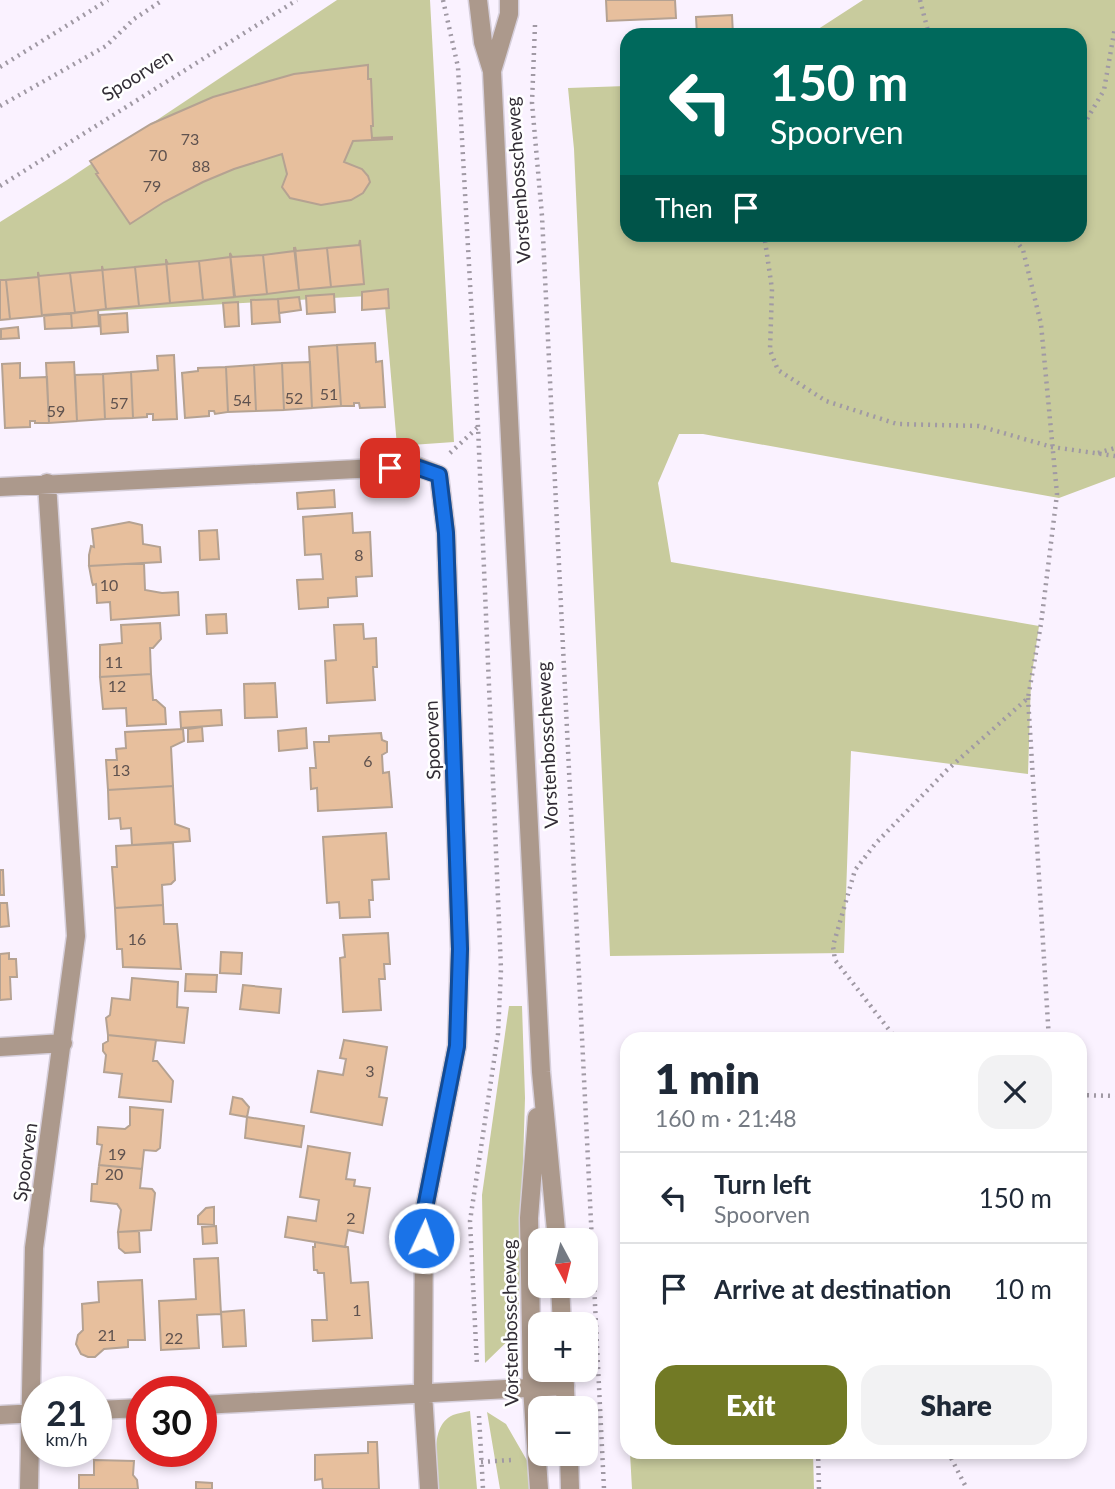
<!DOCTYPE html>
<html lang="en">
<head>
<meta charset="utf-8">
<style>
  :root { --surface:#fff; --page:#f2f2f3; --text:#1f2937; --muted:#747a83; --line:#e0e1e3; --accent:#727a25 }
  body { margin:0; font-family:Lato,sans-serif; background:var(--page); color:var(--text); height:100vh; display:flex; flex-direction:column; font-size:26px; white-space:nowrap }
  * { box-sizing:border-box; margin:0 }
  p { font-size:23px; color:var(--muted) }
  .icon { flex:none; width:38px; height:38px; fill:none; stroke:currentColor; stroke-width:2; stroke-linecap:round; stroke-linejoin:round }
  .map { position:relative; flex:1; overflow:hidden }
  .drawer { position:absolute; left:620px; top:1032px; width:467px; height:427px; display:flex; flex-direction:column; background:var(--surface); border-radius:21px; box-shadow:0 4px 10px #0003 }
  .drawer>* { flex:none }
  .banner { position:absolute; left:620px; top:28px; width:467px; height:214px; border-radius:21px; box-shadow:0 4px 10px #0003; background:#00695c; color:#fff; overflow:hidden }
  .needle { width:46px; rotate:173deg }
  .fabs { position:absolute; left:528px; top:1228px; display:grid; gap:14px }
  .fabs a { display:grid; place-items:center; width:70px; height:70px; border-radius:14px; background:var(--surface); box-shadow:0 4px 10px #0003; font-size:35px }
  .speed { position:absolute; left:21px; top:1376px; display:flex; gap:14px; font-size:35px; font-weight:700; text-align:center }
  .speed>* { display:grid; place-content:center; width:91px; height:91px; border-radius:50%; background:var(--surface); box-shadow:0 4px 10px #0003; line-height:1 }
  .speed small { font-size:18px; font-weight:400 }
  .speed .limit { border:10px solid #d22; background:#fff; color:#111 }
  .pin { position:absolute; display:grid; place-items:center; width:60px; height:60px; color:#fff; margin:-30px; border-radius:14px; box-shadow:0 4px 10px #0006 }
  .me { position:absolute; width:77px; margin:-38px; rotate:3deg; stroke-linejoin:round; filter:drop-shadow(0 0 5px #0008) }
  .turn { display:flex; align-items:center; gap:24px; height:147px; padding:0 35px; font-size:32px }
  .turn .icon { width:91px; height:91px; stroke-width:2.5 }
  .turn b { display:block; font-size:49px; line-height:60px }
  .then { display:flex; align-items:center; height:66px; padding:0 35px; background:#0003; gap:14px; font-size:26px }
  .round { display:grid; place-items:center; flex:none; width:74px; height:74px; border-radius:21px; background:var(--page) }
  .head { display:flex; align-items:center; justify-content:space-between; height:119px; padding:0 35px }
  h1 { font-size:42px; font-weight:800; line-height:52px }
  .cta { display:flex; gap:14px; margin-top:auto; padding:14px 35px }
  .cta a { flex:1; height:80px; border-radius:21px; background:var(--accent); color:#fff; font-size:28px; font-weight:800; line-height:80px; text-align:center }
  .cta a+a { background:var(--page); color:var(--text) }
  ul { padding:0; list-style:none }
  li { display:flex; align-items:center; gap:21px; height:91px; padding:0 35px; border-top:2px solid var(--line) }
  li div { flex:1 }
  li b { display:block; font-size:26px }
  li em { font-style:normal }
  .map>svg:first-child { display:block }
  .green { fill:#c8cb9d }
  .building { fill:#e7bf9d; stroke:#b5a292; stroke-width:2 }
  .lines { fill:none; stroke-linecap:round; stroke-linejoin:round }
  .minor-casing { stroke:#d6cfdb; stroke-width:21 }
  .tertiary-casing { stroke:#d6cfdb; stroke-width:21 }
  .path { stroke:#a099a4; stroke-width:4.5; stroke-dasharray:2 5; stroke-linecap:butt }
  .minor { stroke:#ac998c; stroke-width:18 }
  .tertiary { stroke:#ac998c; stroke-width:18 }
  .route-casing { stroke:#114b97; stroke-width:18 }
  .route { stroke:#1a73e8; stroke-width:12 }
  .labels { text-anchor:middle; stroke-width:5; stroke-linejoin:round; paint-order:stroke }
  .number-label { font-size:16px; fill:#5f524f }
  .street-label { font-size:19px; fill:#322d35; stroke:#fff }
</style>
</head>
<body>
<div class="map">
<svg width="1115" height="1489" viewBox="0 0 1115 1489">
  <rect width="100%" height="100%" fill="#faf2ff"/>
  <!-- green -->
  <path class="green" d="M337,0H430L454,442L397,446L384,295L0,317V222L67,180Z
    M863,0H1115V477L1059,498L703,434H679L658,483L671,562L1039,626L1031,680L1028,774L851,751L844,953L610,956L574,149L568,88L626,86V234H1080V35H809Z
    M509,1006H522L525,1098L518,1331L485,1363L482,1195Z
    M622,1252H626V1360Z
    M470,1411L477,1489H438C438,1468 428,1426 453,1415C458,1413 465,1412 470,1411Z
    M487,1412L506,1424L529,1464L530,1489H500Z
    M630,1453H813L814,1489H632Z"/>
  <!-- building -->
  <path class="building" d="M606,0H675L676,18L607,21Z
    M732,15L733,35H697L696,17Z
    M368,65V79H371L373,126H371L372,138L392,137V139L353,141L344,162L362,169L368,176L370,182L363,193L351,200L321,205L290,198L282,187L287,174L282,154L234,169L203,182L164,202L130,224L96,174L98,173L90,161L151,124L213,97L294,74Z
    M360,240L364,284L331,287L327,248L359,245Z
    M294,247L299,290L267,294L263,255L294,251Z
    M295,247L296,251L327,248L331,287L299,290Z
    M230,253L235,297L203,300L199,261L230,257Z
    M230,253L232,257L263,255L267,294L234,297Z
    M166,259L170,303L139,306L135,267L166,264Z
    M166,260L168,264L199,261L203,300L170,303Z
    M102,266L103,270L135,267L139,306L106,309Z
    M102,266L106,309L75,313L70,273L102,270Z
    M38,272L42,316L10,319L6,280L38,277Z
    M38,272L39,276L70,273L75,313L42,316Z
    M0,280H6L10,319L0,320Z
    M388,289L389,308L362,310V292Z
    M334,294L335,312L307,314L306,296Z
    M299,297L301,310L279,313L278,299Z
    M278,299L280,322L252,324L251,300Z
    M238,302L239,326L225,327L223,303Z
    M98,310L99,326L72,328L71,313Z
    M71,313L72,328L45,329L44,315Z
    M127,313L128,332L101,334L100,315Z
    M18,327L19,338L1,339V329Z
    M375,343L376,362L382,361L385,407L360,408L359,403H354V406H341L337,345Z
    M337,345L341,406L312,408L309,347Z
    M174,355L177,419L153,420V414H147V417L133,418L131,372L158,370L157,356Z
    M74,362L77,421L49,423L46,363Z
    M310,362L312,408L284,410L282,363Z
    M20,363V378L47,377L49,423H35V421H30V427L5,428L2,364Z
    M282,363L284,410L256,411L254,365Z
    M254,365L256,411L228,412L226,367Z
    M226,367L228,412L215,414L214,411H209V416L185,418L182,373L198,371V368Z
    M131,372L133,418L105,419L103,374Z
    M103,374L105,419L77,421L75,375Z
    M334,490L335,507L298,509L297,493Z
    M352,513L353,533L370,532L372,576L356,577L357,596L328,598V607L299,609L297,580L323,579L321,554L305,555L303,517Z
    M129,522L142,525L143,544L160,547L161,562L89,566V555L91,546L94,547L92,529Z
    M217,530L219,559L200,560L199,531Z
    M144,563L145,590L162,593L178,592L179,615L111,620L110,602L97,603L96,584L93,585L92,582L89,566Z
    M226,614L227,633L207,634L206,615Z
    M160,623L161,639L153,648H150L151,674L100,677V645L122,643L121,625Z
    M363,624L364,639L376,638L377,667H373L375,700L327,703L325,661L336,660L334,625Z
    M151,674L153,700H156L165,708L166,724L127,726L126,708L103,709L100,677Z
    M275,683L277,717L245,718L244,684Z
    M221,710L222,725L181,728L180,712Z
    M202,727L203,741L188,742V729Z
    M306,728L307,748L279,751L278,731Z
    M183,729L184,741L171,747L173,786L108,790L106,760H117L116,749L126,748L125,732Z
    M381,733L382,740L387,742V752L382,755L383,773L389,772L392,807L318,811L317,788L311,789L310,768H316L314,742H329V736Z
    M173,786L175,824L189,829L190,841L132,845L131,828L121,829L120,818L109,819L108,790Z
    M386,833L389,879L372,880L373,900H369L370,917L340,918L339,902L327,903L323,837Z
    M173,843L175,880L171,884L162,885L163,905L115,908L112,867H117L116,846Z
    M0,870H3L4,895H0Z
    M0,903H7L9,926L0,927Z
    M163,905L164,924H177L181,969L123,967L122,949H117L115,908Z
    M388,933L390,964H384L385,979H379L381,1010L343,1012L340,958L345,957L343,935Z
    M221,952L242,953L241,974L220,973Z
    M9,953V959H16L17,977H10L11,999L0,1000V954Z
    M186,974L217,975L216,992L185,991Z
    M132,978L178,982L177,1007L188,1008L184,1043L108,1035L106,1018L110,1015L112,998L130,1000Z
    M243,985L281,989L279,1013L240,1009Z
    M108,1035L156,1040L153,1061H157L173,1081L171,1102L119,1097L122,1074L104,1072L106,1055L103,1051V1044L108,1041Z
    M344,1040L387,1047L379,1097L387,1098L382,1125L311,1112L318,1071L343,1075L346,1059L340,1058Z
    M233,1097L242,1099L249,1107L247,1117L230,1114Z
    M130,1107L163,1110L160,1148L156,1151L144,1150L142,1169L99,1165L102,1145L97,1144L98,1127L125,1129L130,1125Z
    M247,1117L304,1126L301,1147L245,1138Z
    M308,1146L350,1153L346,1179L355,1180L354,1186L370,1188L363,1233L348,1230L345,1247L285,1237L288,1217L316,1221L319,1200L300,1197Z
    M99,1165L142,1169L140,1188L152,1189L155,1193L151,1230L118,1232L121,1210L117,1204L91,1201L92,1184H97Z
    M214,1207V1225L198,1224V1216L206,1208Z
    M216,1226L217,1243L203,1244L202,1227Z
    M139,1231L140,1252L125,1253L119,1248L118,1232Z
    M315,1242L348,1247L351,1283L368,1282L372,1338L313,1341L312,1320H327L324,1273H318L317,1270H314L313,1247H315Z
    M218,1258L221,1314L197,1315L199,1348L161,1350L159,1301L196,1299L194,1259Z
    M142,1280L145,1340H128V1347L104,1349L95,1357H88L81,1354L76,1344L78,1335L83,1330L82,1304L99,1302L98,1282Z
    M244,1310L246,1346L223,1347L221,1312Z
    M368,1442H377L379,1489H323L322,1479L315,1480V1455L368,1453Z
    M94,1460L134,1461L133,1475L137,1480L138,1489H79V1475H94Z
    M196,1482L212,1483V1489H196Z"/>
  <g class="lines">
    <defs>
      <path id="minor" d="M0,487L416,466L439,475L446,532L460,949L457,1046L424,1213L423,1393L429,1489
        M0,1047L63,1043
        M201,1405L565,1386
        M96,1410L142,1408
        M0,1415L37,1413
        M29,1489L34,1248L76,936L47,483"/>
      <path id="tertiary" d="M478,0L483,42L492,71L541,1072L557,1241
        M492,71L509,14V0
        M537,1117L529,1218L532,1388L539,1489
        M560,1286L562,1325
        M564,1370L566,1409
        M569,1454L570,1489"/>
    </defs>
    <!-- minor casing -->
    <use href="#minor" class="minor-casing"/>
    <!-- tertiary casing -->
    <use href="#tertiary" class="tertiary-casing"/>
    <!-- path -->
    <path class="path" d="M443,0L458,67L478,427L501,969L498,1034L470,1221L477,1366
      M920,0L929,35
      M535,25L532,103L542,216L604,1489
      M0,67L108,0
      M0,106L106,46L134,19L163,0
      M1080,131L1104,90L1115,27
      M0,186L297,0
      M764,234L772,289L770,350L778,370L826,401L897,424L979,426L1052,447L1115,456
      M450,453L477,428
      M1098,453L1115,448
      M1028,698L1049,1040
      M897,1040L835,960L833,946L855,870L876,843L947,770L1028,698L1041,624L1057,494L1041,324L1023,250L1011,234
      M1080,1095L1115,1096
      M479,1416L483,1489
      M818,1452L819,1489
      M948,1452L967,1489
      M481,1462L511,1460"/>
    <!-- minor -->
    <use href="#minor" class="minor"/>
    <!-- tertiary -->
    <use href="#tertiary" class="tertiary"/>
  </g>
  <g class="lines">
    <defs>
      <path id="route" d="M390,468L416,467L439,475L446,533L460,949L457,1046L424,1213V1238"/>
    </defs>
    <!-- route casing -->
    <use href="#route" class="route-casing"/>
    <!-- route -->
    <use href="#route" class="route"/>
  </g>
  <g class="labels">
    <!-- number labels -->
    <g class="number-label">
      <text x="190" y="145">73</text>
      <text x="158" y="161">70</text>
      <text x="201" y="172">88</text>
      <text x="152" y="192">79</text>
      <text x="329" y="400">51</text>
      <text x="294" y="404">52</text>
      <text x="242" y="406">54</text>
      <text x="119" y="409">57</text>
      <text x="56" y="417">59</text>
      <text x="359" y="561">8</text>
      <text x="109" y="591">10</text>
      <text x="114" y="668">11</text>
      <text x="117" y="692">12</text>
      <text x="368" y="767">6</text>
      <text x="121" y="776">13</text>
      <text x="137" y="945">16</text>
      <text x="370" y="1077">3</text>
      <text x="117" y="1160">19</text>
      <text x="114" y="1180">20</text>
      <text x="351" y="1224">2</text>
      <text x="357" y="1316">1</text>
      <text x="107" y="1341">21</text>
      <text x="174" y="1344">22</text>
    </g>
    <!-- street labels -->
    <g class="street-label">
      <text transform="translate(137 75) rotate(-32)" y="7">Spoorven</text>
      <text transform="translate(518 180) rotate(-94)" y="7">Vorstenbosscheweg</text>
      <text transform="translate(432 740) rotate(-92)" y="7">Spoorven</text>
      <text transform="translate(547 745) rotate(-93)" y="7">Vorstenbosscheweg</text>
      <text transform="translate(25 1162) rotate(-82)" y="7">Spoorven</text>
      <text transform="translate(510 1323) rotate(-91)" y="7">Vorstenbosscheweg</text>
    </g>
  </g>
</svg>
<div class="fabs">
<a><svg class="needle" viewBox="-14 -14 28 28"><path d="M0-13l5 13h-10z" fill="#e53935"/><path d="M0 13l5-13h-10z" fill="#747a83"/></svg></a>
<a>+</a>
<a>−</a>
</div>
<div class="speed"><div>21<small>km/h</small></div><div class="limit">30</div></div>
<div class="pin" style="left:390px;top:468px;background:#d93025"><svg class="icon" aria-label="arrive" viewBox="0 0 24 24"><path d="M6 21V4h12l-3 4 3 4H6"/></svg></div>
<svg class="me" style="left:424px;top:1238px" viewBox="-20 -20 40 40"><circle r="17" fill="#1a73e8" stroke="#fff" stroke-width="3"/><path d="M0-11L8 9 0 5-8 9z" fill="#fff"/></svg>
<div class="banner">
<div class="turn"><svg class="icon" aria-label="left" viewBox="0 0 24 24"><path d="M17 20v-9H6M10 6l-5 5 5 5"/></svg><div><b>150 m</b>Spoorven</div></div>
<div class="then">Then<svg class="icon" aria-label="arrive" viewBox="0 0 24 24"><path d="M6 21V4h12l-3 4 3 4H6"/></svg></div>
</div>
<section class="drawer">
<div class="head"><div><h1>1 min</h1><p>160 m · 21:48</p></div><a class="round"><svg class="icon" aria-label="close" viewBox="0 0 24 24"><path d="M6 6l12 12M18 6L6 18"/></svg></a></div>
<ul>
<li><svg class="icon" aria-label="left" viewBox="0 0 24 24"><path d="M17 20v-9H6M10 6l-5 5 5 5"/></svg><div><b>Turn left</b><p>Spoorven</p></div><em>150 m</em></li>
<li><svg class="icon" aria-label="arrive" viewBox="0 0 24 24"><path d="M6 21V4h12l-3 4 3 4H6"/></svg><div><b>Arrive at destination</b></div><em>10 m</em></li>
</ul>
<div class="cta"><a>Exit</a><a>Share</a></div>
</section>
</div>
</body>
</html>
